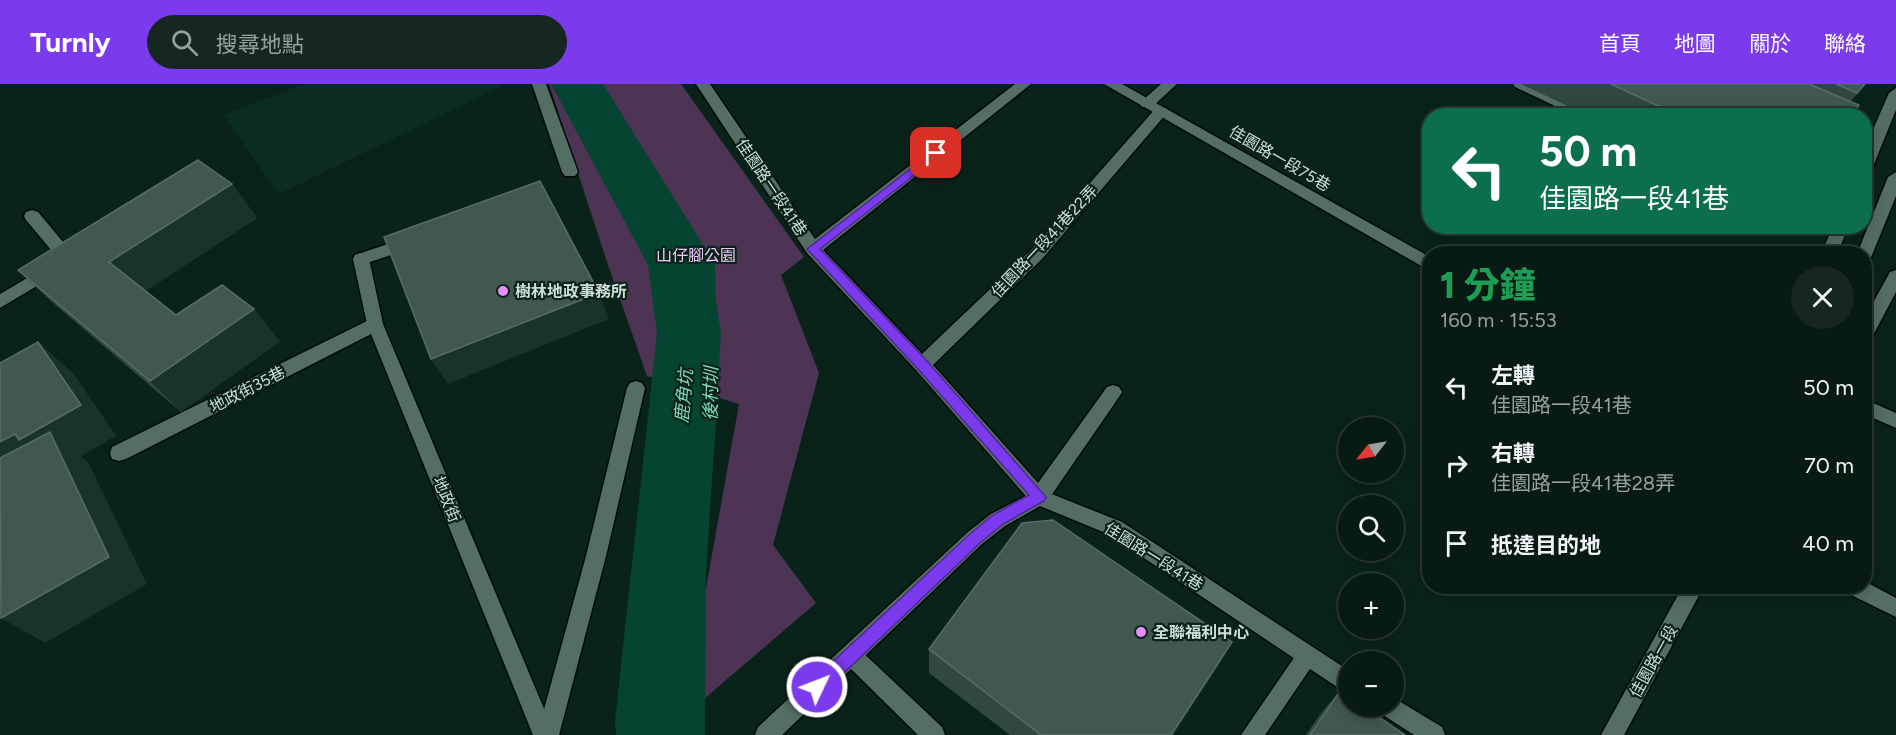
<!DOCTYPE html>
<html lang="zh-TW">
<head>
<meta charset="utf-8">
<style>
  :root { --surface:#081a14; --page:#162722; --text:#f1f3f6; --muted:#98a1a0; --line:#293834; --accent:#7c3aed }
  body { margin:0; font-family:Figtree,"Noto Sans TC",sans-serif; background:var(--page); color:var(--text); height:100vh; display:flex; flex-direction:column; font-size:22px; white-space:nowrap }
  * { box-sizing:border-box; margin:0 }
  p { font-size:20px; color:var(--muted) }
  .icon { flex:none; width:33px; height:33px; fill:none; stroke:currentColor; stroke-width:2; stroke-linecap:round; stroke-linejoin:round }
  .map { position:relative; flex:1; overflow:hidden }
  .details { position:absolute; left:1422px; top:162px; width:450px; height:348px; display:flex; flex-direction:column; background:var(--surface); border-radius:24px; box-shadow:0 3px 15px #0003,0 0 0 2px var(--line) }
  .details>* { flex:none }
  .guide { position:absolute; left:1422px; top:24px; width:450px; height:126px; border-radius:24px; box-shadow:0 3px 15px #0003,0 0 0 2px var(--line); background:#0b6e4f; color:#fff; overflow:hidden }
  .needle { width:39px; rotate:239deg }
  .buttons { position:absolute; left:1338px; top:333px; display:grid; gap:12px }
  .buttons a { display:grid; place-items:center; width:66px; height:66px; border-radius:50%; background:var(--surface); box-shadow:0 3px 15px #0003,0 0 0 2px var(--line); font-size:30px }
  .pin { position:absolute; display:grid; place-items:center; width:51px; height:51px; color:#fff; margin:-26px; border-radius:12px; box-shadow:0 3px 9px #0006 }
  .me { position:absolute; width:66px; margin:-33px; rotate:47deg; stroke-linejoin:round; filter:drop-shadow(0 0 4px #0008) }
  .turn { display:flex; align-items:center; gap:21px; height:126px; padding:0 18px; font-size:27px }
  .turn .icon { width:78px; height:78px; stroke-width:2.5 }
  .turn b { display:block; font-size:42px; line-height:51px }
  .round { display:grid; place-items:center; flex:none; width:63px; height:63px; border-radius:32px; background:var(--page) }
  .headline { display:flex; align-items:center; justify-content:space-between; height:102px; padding:0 18px }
  h1 { font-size:36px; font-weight:800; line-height:45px; color:#1e9e55 }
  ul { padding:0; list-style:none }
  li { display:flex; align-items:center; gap:18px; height:78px; padding:0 18px }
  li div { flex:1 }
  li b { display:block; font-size:22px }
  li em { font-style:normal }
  header { display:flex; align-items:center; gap:36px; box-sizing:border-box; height:84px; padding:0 30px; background:var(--accent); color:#fff }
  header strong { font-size:28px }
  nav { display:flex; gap:33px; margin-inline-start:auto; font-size:21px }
  .search { width:420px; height:54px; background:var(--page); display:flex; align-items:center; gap:15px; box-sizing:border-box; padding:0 21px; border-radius:33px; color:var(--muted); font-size:22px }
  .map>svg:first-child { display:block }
  .built { fill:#0b2d21 }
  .green { fill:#4e3454 }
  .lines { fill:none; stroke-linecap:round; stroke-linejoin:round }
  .stream { fill:#044431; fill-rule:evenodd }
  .river { fill:#044431; fill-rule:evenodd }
  .lane-casing { stroke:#000c05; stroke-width:3 }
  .street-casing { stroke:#000c05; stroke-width:3 }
  .secondary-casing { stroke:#000c05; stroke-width:3 }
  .lane { fill:#546e63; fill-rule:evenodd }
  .street { fill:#546e63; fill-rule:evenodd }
  .secondary { fill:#546e63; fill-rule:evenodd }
  .wall { fill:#30483f }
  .shaded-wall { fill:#1a3329 }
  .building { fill:#41584f; stroke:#586d64; stroke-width:1.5 }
  .route { fill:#7c3aed; stroke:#51269a; stroke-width:1.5 }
  .poi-dot { fill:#e98dfe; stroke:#0a231a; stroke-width:2 }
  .labels { text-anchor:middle; stroke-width:4.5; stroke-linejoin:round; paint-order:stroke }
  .street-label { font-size:16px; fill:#d0ded8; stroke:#0a231a }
  .park-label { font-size:16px; fill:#f0c8f9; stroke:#0a231a }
  .poi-label { font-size:16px; font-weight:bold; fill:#d0ded8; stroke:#0a231a; text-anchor:start }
  .water-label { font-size:18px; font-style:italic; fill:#80d7b5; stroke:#0a231a }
</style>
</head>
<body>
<header>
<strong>Turnly</strong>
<div class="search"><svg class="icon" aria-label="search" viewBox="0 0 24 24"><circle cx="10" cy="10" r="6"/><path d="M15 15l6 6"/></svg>搜尋地點</div>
<nav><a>首頁</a><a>地圖</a><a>關於</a><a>聯絡</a></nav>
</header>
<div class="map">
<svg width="1896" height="651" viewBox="0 0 1896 651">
  <rect width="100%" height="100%" fill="#0a231a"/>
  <!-- built -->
  <path class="built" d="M305,0H506L279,110L223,31Z"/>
  <!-- green -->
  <path class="green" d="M549,0H681L804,173L781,191L819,289L773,461L816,519L683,633L739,320L647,292L608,181Z"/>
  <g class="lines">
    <!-- stream -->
    <path class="stream" d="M595,0H603L715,180L717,327L706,472L705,651H693L694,472L707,327L705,180Z"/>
    <!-- river -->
    <path class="river" d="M551,0H603L710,181L721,249L697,637L698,651H616L615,637L657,249L648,181Z"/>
    <defs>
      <path id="lane" d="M532,0H546L578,88L575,92H565L562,88Z
        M696,0H710L815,155L1015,0H1031L823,166L922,270L1030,167L1156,24H1166L1168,27L1166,30L1042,175L933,281L1038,399L1107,303L1113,301L1119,303L1122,308L1119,313L1046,419L1039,421L1032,419L916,286L807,169Z
        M1161,0H1177L1152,23H1142L1140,20L1142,17Z
        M1513,0H1532L1596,32H1576L1515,3Z
        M1896,4V26L1872,85L1864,90V66L1889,9Z
        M32,126L38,128L74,171L76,175L74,179H62L26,136L24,132L26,128Z
        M1833,142H1849L1837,170H1821Z
        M412,152L418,154L420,158L418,162L361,181L355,179L353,175L355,171Z
        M1896,186V208L1870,257L1864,259V235L1890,188Z
        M375,233L381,235L383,240L381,245L126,375L119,377L112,375L110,369L112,363Z
        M636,297L642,299L645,304L606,472L559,651H537L586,472L627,304L630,299Z
        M1864,315L1896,329V344L1864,330Z
        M1864,497L1896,514V533L1847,509L1844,502H1864Z
        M851,561L858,564L942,643L945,651H918L844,578L841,571L844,564Z
        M1307,562L1314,565L1317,572L1314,579L1265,651H1241L1300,565Z"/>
      <path id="street" d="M1104,0H1122L1430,173V187Z
        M361,169L367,171L369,175L383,240L555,651H533L367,240L353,175L355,171Z
        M51,180L57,182L59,186L57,190L0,224V210Z
        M1039,405L1122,438L1348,586V608L1340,605L1108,450L1040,422L1005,442L982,460L782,651H755L758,643L968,448L991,430Z
        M1394,614L1442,643L1445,651H1414L1380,629L1377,622H1394Z"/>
      <path id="secondary" d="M1896,88V112L1872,171L1870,175L1864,177V170H1857L1888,93Z
        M1683,502H1704L1624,651H1601Z"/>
    </defs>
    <!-- lane casing -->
    <use href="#lane" class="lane-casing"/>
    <!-- street casing -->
    <use href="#street" class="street-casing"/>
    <!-- secondary casing -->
    <use href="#secondary" class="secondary-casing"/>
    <!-- lane -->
    <use href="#lane" class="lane"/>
    <!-- street -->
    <use href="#street" class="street"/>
    <!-- secondary -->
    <use href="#secondary" class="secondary"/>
  </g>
  <!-- wall -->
  <path class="wall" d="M1521,0H1865L1851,17V32H1589Z
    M232,100L257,134L145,207L176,231L280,257L181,328L52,218L18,186Z
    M1232,558L1218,582L1173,651H1010L929,589V565Z
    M1340,607L1405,651H1306L1321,629Z"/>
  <!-- shaded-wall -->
  <path class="shaded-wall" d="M232,100L257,134L140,211L109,178Z
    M599,209L609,235L448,300L431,275Z
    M254,225L280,257L181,328L150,297Z
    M38,258L74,290L116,352L81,372L88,378L147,500L45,559L1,534L0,358Z
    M1232,558L1218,582L1173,651H1171Z"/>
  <!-- building -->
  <path class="building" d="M1611,0H1809L1859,21L1851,32H1680Z
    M1836,0H1865L1857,9Z
    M198,76L232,100L109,178L176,231L222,201L254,225L150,297L18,186Z
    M540,97L599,209L431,275L384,153Z
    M38,258L81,321L19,356L15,350L0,358V279Z
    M50,348L109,473L1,534L0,374Z
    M1053,436L1232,558L1171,651H1041L929,565L1022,439Z
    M1340,607L1348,613V622H1363L1405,651H1310Z"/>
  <!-- route -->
  <path class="route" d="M936,65L940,66V71L820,165L927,277L1046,413L1044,417L1003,440L980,459L823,609L817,611L811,609L809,603L811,598L970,450L993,431L1029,411L918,285L807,165Z"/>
  <!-- markers -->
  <g class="poi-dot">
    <circle cx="503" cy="207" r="6"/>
    <circle cx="1141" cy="548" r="6"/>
  </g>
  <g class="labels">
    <!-- street labels -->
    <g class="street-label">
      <text transform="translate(1280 74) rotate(30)" y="6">佳園路一段75巷</text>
      <text transform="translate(772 103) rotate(56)" y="6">佳園路一段41巷</text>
      <text transform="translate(1044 157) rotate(-47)" y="6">佳園路一段41巷22弄</text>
      <text transform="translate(247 305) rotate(-27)" y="6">地政街35巷</text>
      <text transform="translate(447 415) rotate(68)" y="6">地政街</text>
      <text transform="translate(1154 472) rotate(32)" y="6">佳園路一段41巷</text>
      <text transform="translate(1653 577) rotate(-61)" y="6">佳園路一段</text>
    </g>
    <!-- park labels -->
    <g class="park-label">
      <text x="696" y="177">山仔腳公園</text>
    </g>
    <!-- poi labels -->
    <g class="poi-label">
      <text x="515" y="213">樹林地政事務所</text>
      <text x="1153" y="554">全聯福利中心</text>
    </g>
    <!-- water labels -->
    <g class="water-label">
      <text transform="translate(711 310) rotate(-89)" y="6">後村圳</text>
      <text transform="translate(684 312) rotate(-85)" y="6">鹿角坑</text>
    </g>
  </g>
</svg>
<div class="buttons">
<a><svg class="needle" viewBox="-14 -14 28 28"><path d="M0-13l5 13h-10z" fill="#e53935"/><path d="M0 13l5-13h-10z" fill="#98a1a0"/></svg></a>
<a><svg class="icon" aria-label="search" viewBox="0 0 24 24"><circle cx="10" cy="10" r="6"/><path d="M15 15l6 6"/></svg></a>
<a>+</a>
<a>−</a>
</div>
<div class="pin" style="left:936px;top:69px;background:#d93025"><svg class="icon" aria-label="arrive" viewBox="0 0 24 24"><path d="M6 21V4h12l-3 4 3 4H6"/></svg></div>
<svg class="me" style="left:817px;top:603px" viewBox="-20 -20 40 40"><circle r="17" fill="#7c3aed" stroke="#fff" stroke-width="3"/><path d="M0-11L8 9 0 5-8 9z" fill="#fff"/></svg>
<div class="guide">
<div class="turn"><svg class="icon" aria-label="left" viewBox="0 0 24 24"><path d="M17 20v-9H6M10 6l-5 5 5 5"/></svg><div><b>50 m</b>佳園路一段41巷</div></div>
</div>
<section class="details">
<div class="headline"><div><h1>1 分鐘</h1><p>160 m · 15:53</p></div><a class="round"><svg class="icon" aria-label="close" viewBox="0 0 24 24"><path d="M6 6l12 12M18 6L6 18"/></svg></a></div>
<ul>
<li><svg class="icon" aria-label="left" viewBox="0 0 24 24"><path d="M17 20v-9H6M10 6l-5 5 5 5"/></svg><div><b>左轉</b><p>佳園路一段41巷</p></div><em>50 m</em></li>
<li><svg class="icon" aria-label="right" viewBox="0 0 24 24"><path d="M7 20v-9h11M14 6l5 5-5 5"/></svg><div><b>右轉</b><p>佳園路一段41巷28弄</p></div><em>70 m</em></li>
<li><svg class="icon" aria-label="arrive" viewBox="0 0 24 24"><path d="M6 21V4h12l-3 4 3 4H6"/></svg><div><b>抵達目的地</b></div><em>40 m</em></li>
</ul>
</section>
</div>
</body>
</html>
